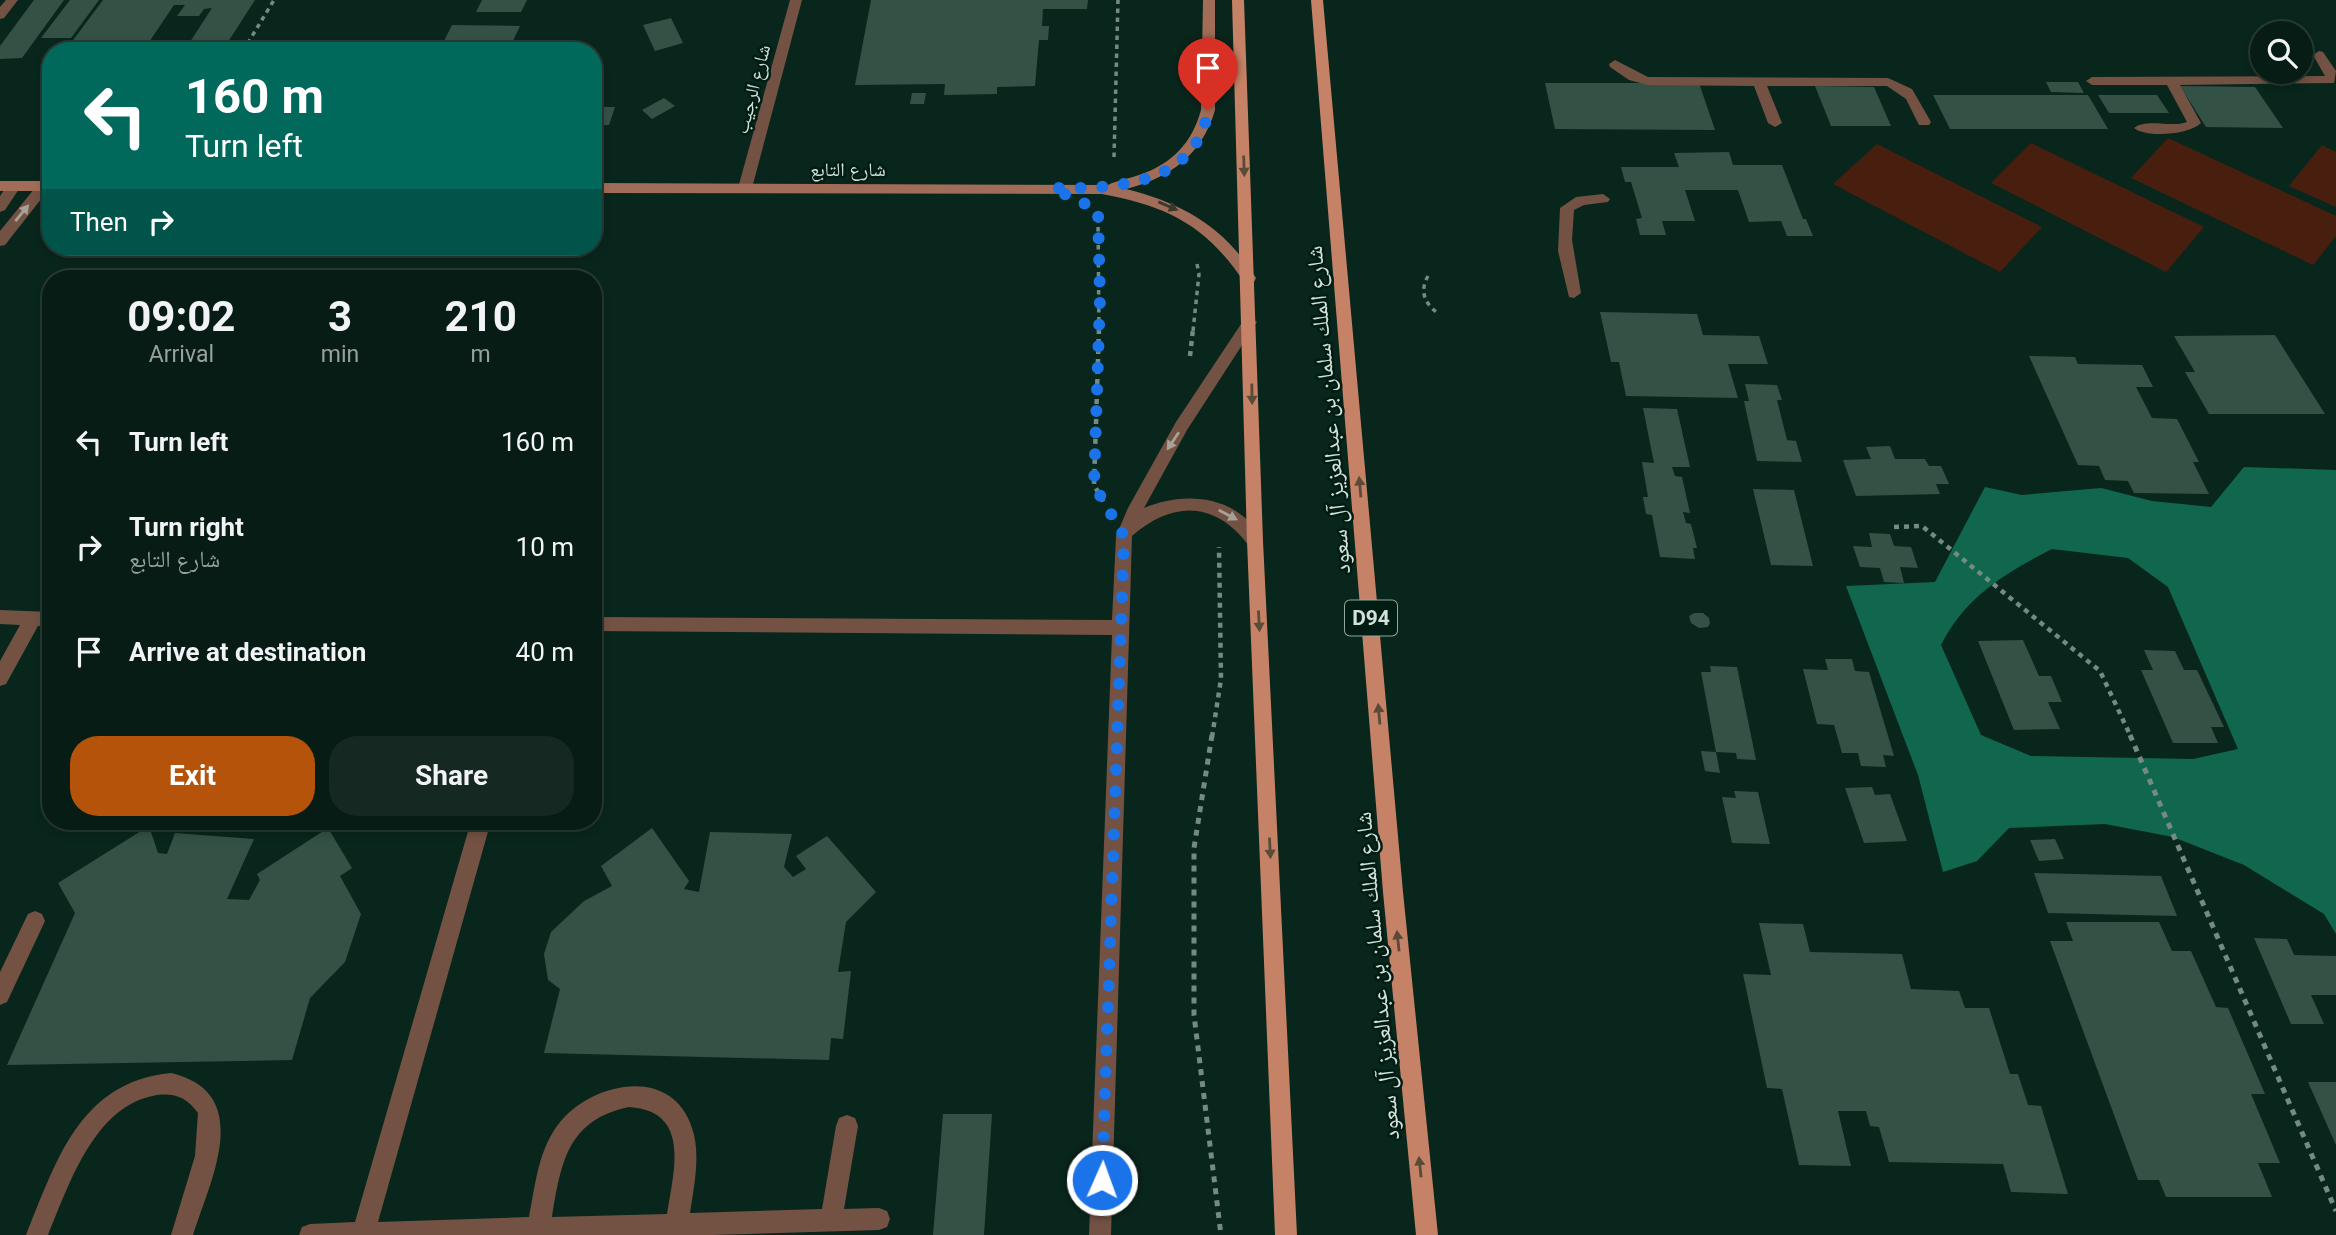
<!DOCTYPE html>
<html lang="en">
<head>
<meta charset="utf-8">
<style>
  :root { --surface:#071c15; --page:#152922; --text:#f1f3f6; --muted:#98a1a0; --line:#283a34; --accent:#b45309 }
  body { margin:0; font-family:Roboto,"Noto Naskh Arabic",sans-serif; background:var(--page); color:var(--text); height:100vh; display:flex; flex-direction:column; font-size:26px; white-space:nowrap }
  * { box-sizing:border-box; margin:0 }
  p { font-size:23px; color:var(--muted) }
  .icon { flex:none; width:38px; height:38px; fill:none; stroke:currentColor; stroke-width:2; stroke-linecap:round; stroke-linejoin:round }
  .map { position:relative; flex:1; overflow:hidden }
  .panel { position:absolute; left:42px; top:270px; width:560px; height:560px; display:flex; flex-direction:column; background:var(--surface); border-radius:28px; box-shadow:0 4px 10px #0003,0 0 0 2px var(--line) }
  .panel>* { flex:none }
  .guide { position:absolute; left:42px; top:42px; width:560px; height:214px; border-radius:28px; box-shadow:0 4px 10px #0003,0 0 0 2px var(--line); background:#00695c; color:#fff; overflow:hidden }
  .tools { position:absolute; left:2250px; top:21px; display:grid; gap:14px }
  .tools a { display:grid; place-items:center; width:63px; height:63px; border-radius:50%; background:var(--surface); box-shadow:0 4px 10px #0003,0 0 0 2px var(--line); font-size:35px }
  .pin { position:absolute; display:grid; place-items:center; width:60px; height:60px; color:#fff; margin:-72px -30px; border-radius:50% 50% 50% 0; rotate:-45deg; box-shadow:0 0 7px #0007 }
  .pin .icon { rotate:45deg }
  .me { position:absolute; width:77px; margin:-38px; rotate:2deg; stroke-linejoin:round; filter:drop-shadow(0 0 5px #0008) }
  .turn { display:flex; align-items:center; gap:24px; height:147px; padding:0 28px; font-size:32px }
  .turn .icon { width:91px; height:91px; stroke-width:2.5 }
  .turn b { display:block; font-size:49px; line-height:60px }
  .then { display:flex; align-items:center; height:66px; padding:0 28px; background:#0003; gap:14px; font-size:26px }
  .eta { display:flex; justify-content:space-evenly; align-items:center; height:119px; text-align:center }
  .eta b { font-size:42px; font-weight:700; line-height:49px }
  .action { display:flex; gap:14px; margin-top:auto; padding:14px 28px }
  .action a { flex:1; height:80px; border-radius:28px; background:var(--accent); color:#fff; font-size:28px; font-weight:700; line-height:80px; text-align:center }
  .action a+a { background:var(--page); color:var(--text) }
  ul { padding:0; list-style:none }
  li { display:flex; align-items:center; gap:21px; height:105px; padding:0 28px }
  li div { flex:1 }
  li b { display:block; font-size:26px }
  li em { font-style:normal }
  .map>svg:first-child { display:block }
  .green { fill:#481f0e }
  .water { fill:#10674e; fill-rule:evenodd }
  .building { fill:#345146 }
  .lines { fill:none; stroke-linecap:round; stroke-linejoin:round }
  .path-far2 { stroke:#748a82; stroke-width:3.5; stroke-dasharray:4.5 4.5; stroke-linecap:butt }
  .path-far1 { stroke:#748a82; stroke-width:4.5; stroke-dasharray:5 5; stroke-linecap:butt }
  .path { stroke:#748a82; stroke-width:5; stroke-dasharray:6 6; stroke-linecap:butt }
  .lane { fill:#735244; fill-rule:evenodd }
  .street { fill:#735244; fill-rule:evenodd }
  .secondary { fill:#a26d58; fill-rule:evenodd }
  .primary { fill:#c68266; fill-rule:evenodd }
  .oneway { fill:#5a4a38 }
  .oneway2 { fill:#39392b }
  .oneway3 { fill:#a7a197 }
  .route { stroke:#1a73e8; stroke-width:12; stroke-dasharray:0 21.6 }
  .labels { text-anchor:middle; stroke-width:5; stroke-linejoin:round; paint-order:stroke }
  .far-street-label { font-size:19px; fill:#d2e2db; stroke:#011d13 }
  .shield { fill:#011d13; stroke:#93a79f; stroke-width:2 }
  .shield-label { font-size:21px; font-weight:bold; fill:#d2e2db }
  .street-label { font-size:23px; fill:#d2e2db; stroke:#011d13 }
</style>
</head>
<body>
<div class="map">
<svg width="2336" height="1235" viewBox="0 0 2336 1235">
  <rect width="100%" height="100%" fill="#09261c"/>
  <!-- green -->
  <path class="green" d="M2168,138L2336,216V236L2313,265L2131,178Z
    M2031,143L2204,227L2166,272L1991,183Z
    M1877,144L2042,227L2000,272L1833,184Z
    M2322,145L2336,152V207L2289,186Z"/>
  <!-- water -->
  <path class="water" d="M2244,467L2336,470V934L2324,914L2244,865L2173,837L2105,824L2009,828L1977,861L1943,872L1918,775L1846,586L1935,582L1985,487L2022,495L2101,488L2152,501L2211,507ZM2052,549L2128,558L2168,587L2238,749L2193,759L2031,756L1981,735L1941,645C1966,596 2005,573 2052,549Z"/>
  <!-- building -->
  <path class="building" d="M34,0H64L22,58L0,59V46Z
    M70,0H99L71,38H41Z
    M103,0H255L226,45H188L212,8L204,9L199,16H177L185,5H174L143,51H65Z
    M482,0H527L521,12H476Z
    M871,0H1088L1087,9H1043L1042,26H1049L1048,40H1039L1035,86L997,87V94L944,95L945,84L855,85Z
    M671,18L683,43L655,51L643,25Z
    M452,25L520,26L508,51H439Z
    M593,82H603L594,107H615L609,125H593Z
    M2046,82H2078L2084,93L2051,92Z
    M1545,83H1699L1715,130L1555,129Z
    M1815,86L1874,87L1891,126H1831Z
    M2180,86L2255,87L2283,128L2206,127Z
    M912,93H926L924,104H910Z
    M1933,95H2088L2108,129H1950Z
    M2098,95H2157L2169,113H2109Z
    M664,98L675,106L652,119L642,110Z
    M1729,152L1733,165H1782L1803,219H1806L1813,236H1787L1781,221L1749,222L1738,190H1685L1695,221H1662L1666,235H1640L1636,219L1642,218L1631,182H1625L1621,167H1679L1674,153Z
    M1600,312L1697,314L1703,335L1759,336L1768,364H1728L1738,398L1626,396L1619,362H1611Z
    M2275,335L2325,414H2209L2185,372H2195L2174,336Z
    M2029,356L2075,357L2078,364L2142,365L2153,387H2136L2152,418L2177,419L2199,462H2193L2209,494L2134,493L2128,481L2105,480L2099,466L2078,465Z
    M1745,384L1777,385L1782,400H1777L1787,440L1796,441L1802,462L1757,461L1744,401H1749Z
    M1643,408L1677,409L1690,467H1672L1675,476L1682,477L1690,513L1683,512L1686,523L1691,524L1697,548H1693L1695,559L1660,557L1652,515L1646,514L1643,497H1648L1642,462L1654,463Z
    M1890,446L1895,459H1925L1929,466H1941L1949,484H1936L1940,494L1856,496L1843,460L1871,459L1866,447Z
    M1753,489L1794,490L1813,566L1771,565Z
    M1869,533L1890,534L1894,546L1911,547L1918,568L1900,567L1904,583L1884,582L1880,568L1860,567L1853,546L1872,547Z
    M1694,613H1703L1709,618L1710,623L1708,627L1699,628L1691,623L1689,616Z
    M2023,640L2039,676H2051L2062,702H2048L2060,729L2014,730L1978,641Z
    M2144,650L2175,651L2184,670H2197L2224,727H2211L2218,743H2173L2141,670H2153Z
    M1825,659H1852L1855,671L1869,672L1894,756L1883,755L1886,767L1861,766L1858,753H1842L1834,725L1817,724L1803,669L1828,670Z
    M1710,666L1737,667L1756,760L1737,759L1736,753L1716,752L1701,672H1711Z
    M1701,751L1716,752L1720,773L1705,771Z
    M1872,787L1875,795L1890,794L1907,841L1864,843L1845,788Z
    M1734,791L1758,792L1770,844L1732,843L1722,797L1736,798Z
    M149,826L158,853L167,854L175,833L254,839L227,899L249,900L260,880L257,874L328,828L352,868L340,876L361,914L345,962L310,998L292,1060L7,1065L75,913L58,883Z
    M652,828L689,881L684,889L699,892L710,832L792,834L784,867L793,877L806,869L796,856L827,836L876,892L846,922L838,972L851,971L843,1039L831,1038L829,1060L544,1053L560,989L548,980L544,954L551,932L584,901L612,886L601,866Z
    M2055,839L2064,859L2039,861L2030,840Z
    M2034,873L2161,876L2177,916L2048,913Z
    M2066,922H2159L2172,951H2191L2216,1007L2228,1008L2265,1094H2251L2280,1163H2258L2272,1197H2166L2159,1180H2138L2050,941H2073Z
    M1759,923L1803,924L1810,952L1902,954L1911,989L1959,991L1965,1008H1989L2010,1074H2018L2028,1105L2041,1106L2068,1194L2011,1192L2003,1164L1889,1162L1879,1127L1870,1126L1866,1111H1838L1851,1166L1799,1165L1782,1089L1767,1088L1743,974L1771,975Z
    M2254,938L2287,939L2294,955L2336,956V995H2311L2324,1024H2291Z
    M2308,1082H2336V1145Z
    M943,1114H992L984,1235H933Z"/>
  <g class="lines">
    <!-- path-far2 -->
    <path class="path-far2" d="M243,51L274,0
      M1114,157L1118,0
      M1098,218L1099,331
      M1428,276C1419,292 1425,304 1439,314
      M1193,331L1199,274L1197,264"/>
    <!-- path-far1 -->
    <path class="path-far1" d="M1099,329L1094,485L1105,504
      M1190,356L1193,329
      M1894,527L1922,526L2100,671L2131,737
      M1212,737L1221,679L1219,547"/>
    <!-- path -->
    <path class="path" d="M1212,735L1194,848V1015L1221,1235
      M2130,735L2336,1211"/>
    <!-- lane -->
    <path class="lane" d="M2319,51L2323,52L2336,71L2334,83L2180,85L2201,123C2189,135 2146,138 2134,128C2147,118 2171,128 2187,122L2167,85H2092L2086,81L2092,77L2325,76L2313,55Z
      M1615,60L1648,77L1888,78L1912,89L1931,122L1929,125H1919L1906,99L1887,86H1767L1782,123L1775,127L1768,123L1754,86L1648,85L1629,80L1610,67L1609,64Z
      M1603,194L1610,199L1608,202L1584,205L1574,210L1572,240L1581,293L1574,298L1569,297L1558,251L1560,208L1576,197Z
      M1250,317L1257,322L1187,430L1144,508C1187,490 1240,496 1263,541L1261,546H1249C1216,501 1173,500 1132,536L1111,1235H1089L1112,635L593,631V617L1112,620L1116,536L1128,508L1176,422L1245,318Z
      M0,610L51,612V626H38L6,684L0,686V661L20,625L0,624Z
      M471,821H491L378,1222L529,1217C535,1187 538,1152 557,1126C589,1082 672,1064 692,1128C701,1154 694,1186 690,1213L822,1209L836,1126L839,1118L847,1115L855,1118L858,1126L844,1209L879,1208L887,1211L890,1219L887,1227L879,1230L713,1235H299L302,1227L310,1224L355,1222ZM629,1107C691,1111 674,1170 667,1214L552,1217C561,1163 567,1120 629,1107Z
      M35,911L42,914L45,921L7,1002L0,1005V972L28,914Z
      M171,1073C255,1093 211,1179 193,1235H171L195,1156L198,1113C187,1098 176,1093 157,1095C94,1105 69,1185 48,1235H26C56,1162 79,1082 171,1073Z"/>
    <!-- street -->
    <path class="street" d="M6,0H18L4,18L0,19V7Z
      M790,0H802L752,188L745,193L738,188Z
      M14,181L21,186L5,210L0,212V196L9,183Z
      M44,181L51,186L49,189L5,245L0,246V231L39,183Z"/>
    <!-- secondary -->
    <path class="secondary" d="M1203,0H1215V110C1202,155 1170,178 1126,189C1182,203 1225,227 1256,278L1254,282H1244C1206,225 1167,206 1102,194L593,193V183L1108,185C1117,180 1129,179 1139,175C1172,164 1192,143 1201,110Z
      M0,181H51V191H0Z"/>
    <!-- primary -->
    <path class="primary" d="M1232,0H1244L1263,541L1297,1235H1275L1247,541Z
      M1311,0H1323L1403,892L1438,1235H1416L1383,892Z"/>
  </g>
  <!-- one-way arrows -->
  <defs><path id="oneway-solid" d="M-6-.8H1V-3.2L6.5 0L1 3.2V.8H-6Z" transform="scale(1.75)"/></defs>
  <g class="oneway">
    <use href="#oneway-solid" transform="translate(1244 166) rotate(88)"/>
    <use href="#oneway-solid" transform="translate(1252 394) rotate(89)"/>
    <use href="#oneway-solid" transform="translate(1360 487) rotate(-95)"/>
    <use href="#oneway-solid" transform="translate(1259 621) rotate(87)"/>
    <use href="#oneway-solid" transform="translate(1379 714) rotate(-95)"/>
    <use href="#oneway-solid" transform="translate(1270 848) rotate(87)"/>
    <use href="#oneway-solid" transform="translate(1398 941) rotate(-96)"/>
    <use href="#oneway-solid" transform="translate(1420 1167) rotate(-96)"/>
  </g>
  <use class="oneway2" href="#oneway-solid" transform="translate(1168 206) rotate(23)"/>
  <g class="oneway3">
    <use href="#oneway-solid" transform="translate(22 213) rotate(-51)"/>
    <use href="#oneway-solid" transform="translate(1173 441) rotate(124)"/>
    <use href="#oneway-solid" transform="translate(1228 515) rotate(28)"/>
  </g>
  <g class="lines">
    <!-- route -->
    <path class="route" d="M1102,1180L1124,536L1094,485L1100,298L1098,210L1052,188C1113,189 1196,186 1208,110"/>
  </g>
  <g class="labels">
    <!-- far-street labels -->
    <g class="far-street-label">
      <text transform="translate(752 89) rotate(-75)" y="7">شارع الرجيب</text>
      <text x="848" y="176">شارع التابع</text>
    </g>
    <!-- shield labels -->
    <rect class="shield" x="1345" y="600.5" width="52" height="35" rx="5"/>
    <g class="shield-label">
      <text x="1371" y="625">D94</text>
    </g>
    <!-- street labels -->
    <g class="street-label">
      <text transform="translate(1328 410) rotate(-95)" y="8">شارع الملك سلمان بن عبدالعزيز آل سعود</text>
      <text transform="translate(1377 976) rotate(-95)" y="8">شارع الملك سلمان بن عبدالعزيز آل سعود</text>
    </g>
  </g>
</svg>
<div class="tools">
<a><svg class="icon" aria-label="search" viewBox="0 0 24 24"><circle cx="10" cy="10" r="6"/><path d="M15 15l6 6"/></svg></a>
</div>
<div class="pin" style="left:1208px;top:110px;background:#d93025"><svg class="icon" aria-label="arrive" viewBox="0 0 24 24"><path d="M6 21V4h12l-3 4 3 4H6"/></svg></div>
<svg class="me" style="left:1102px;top:1180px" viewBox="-20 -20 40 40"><circle r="17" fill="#1a73e8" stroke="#fff" stroke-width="3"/><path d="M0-11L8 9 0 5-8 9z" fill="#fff"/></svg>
<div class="guide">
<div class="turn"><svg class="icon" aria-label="left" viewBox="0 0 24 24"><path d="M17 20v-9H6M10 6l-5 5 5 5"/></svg><div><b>160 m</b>Turn left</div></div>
<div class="then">Then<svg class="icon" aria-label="right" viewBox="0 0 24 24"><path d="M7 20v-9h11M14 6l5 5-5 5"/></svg></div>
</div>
<section class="panel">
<div class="eta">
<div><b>09:02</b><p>Arrival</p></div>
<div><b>3</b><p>min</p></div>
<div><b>210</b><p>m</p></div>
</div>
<ul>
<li><svg class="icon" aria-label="left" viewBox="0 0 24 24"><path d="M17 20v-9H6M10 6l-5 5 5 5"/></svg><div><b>Turn left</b></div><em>160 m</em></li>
<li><svg class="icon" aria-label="right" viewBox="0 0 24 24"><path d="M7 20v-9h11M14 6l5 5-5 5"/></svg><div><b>Turn right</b><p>شارع التابع</p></div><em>10 m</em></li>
<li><svg class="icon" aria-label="arrive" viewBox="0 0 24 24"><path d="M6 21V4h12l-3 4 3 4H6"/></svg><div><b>Arrive at destination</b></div><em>40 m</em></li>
</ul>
<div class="action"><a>Exit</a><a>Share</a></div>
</section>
</div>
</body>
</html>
